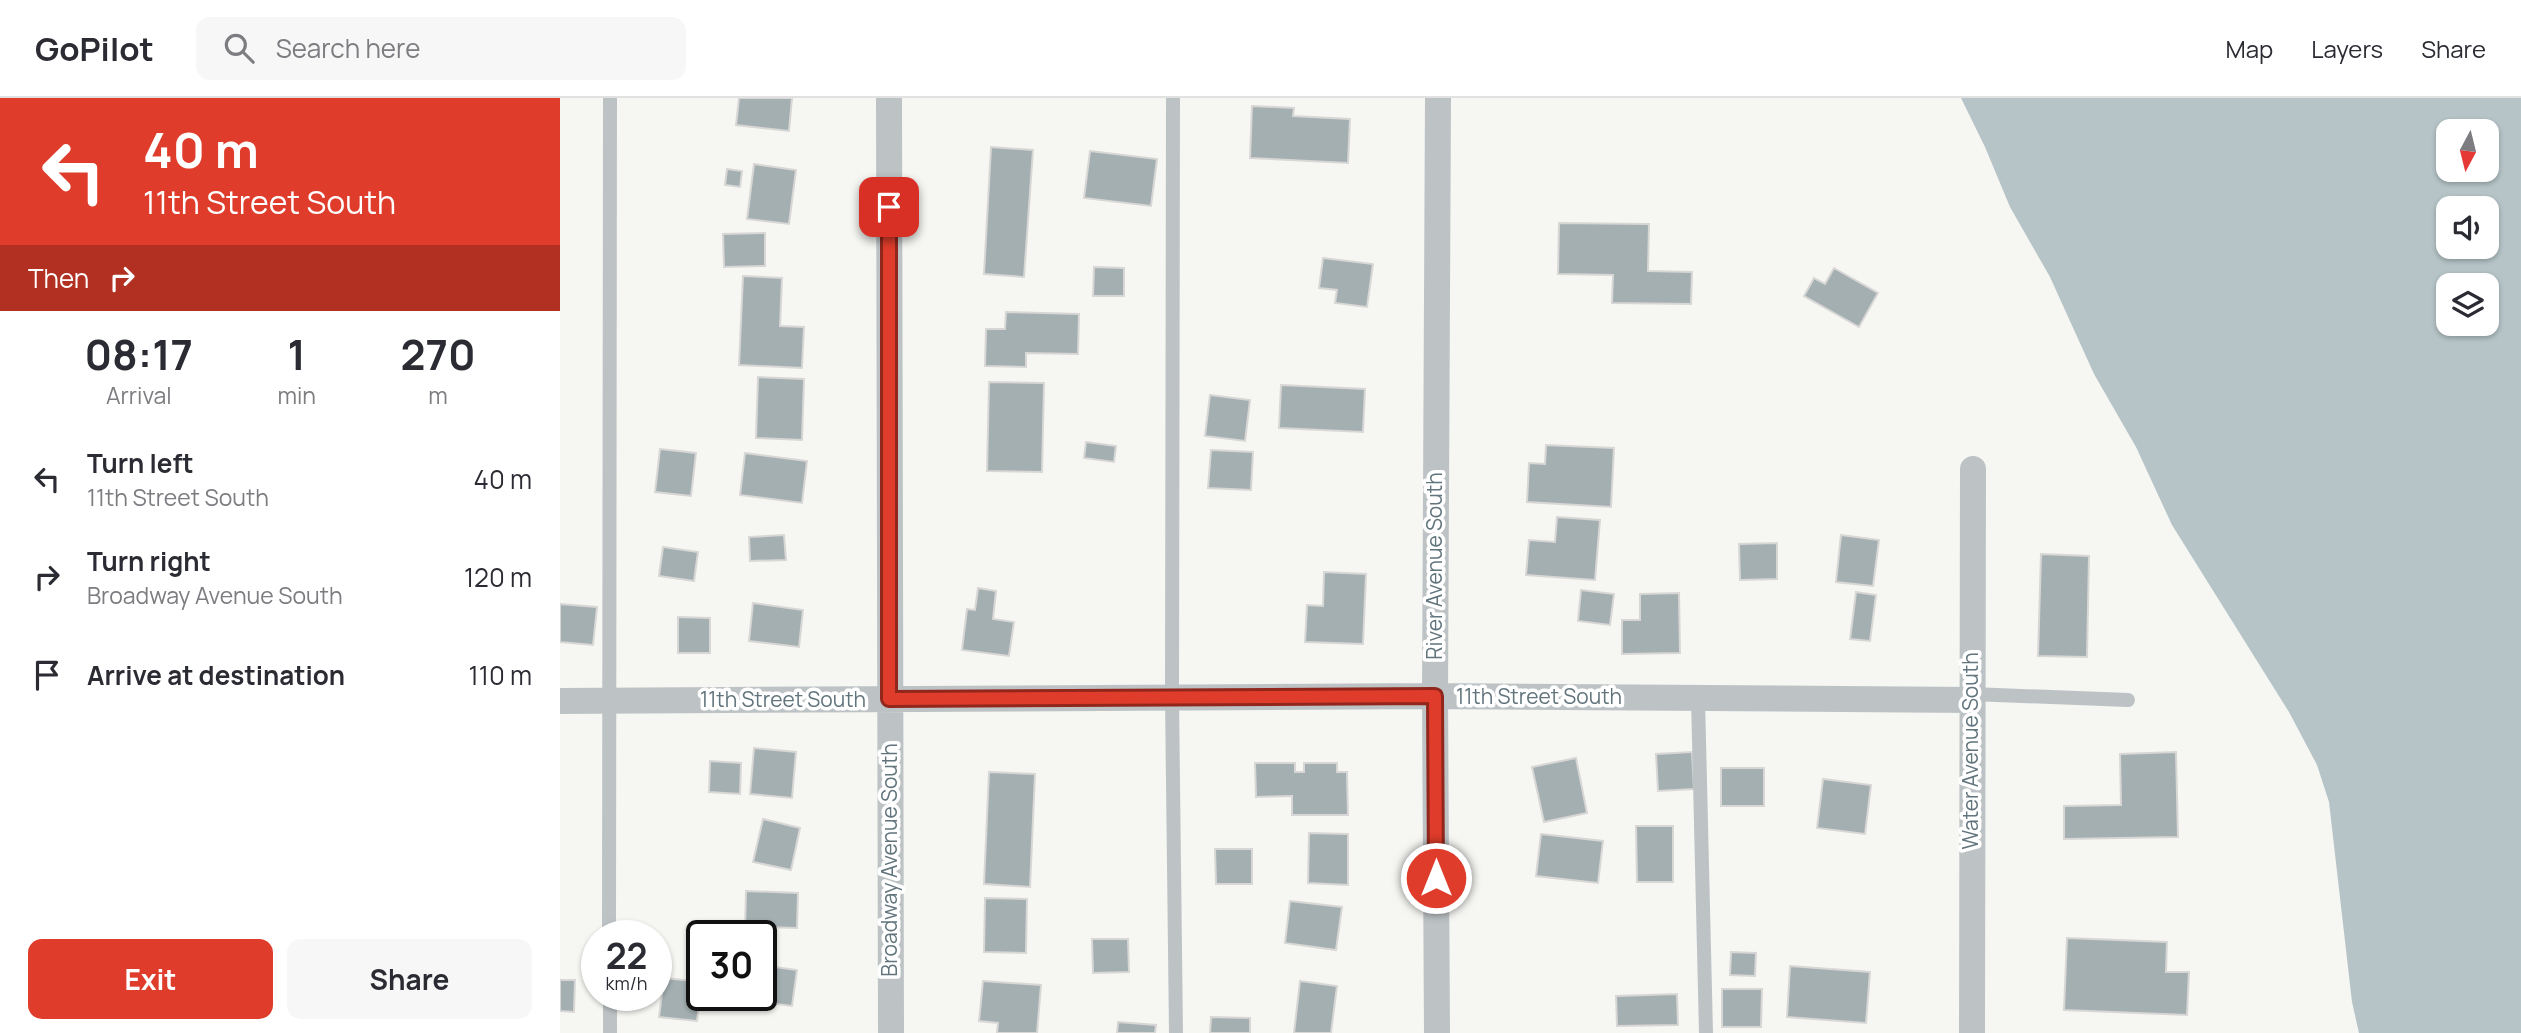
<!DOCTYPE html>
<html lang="en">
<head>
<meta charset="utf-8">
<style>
  :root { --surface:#fff; --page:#f7f7f7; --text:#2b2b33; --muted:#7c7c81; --line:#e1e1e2; --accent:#df3c2b }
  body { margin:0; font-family:Manrope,sans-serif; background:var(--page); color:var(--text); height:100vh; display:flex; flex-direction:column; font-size:26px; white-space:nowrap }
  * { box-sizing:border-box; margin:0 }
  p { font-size:23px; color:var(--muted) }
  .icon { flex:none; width:38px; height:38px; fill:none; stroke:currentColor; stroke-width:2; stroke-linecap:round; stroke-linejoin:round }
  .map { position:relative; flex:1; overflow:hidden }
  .details { display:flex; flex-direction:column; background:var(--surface); width:560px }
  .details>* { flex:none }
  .top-card { background:#df3c2b; color:#fff; overflow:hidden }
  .needle { width:46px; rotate:187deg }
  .tools { position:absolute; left:1876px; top:21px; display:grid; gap:14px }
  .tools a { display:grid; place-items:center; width:63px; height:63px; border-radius:14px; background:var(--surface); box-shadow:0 2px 5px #0004; font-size:35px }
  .speed { position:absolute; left:21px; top:822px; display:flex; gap:14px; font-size:35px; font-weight:700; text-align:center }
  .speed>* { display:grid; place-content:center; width:91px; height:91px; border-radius:50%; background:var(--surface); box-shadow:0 2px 5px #0004; line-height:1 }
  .speed small { font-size:18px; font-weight:400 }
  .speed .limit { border:4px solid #111; border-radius:10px; background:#fff; color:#111 }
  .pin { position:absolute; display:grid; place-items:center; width:60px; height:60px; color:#fff; margin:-30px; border-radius:14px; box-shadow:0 4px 10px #0006 }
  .me { position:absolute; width:77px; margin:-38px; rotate:0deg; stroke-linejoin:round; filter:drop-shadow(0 0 5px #0008) }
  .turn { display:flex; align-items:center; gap:24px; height:147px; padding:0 28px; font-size:32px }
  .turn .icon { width:91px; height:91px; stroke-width:2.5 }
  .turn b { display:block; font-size:49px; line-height:60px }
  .then { display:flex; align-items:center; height:66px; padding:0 28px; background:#0003; gap:14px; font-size:26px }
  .eta { display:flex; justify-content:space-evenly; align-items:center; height:119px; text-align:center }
  .eta b { font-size:42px; font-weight:700; line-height:49px }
  .cta { display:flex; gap:14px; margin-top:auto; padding:14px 28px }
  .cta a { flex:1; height:80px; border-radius:14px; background:var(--accent); color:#fff; font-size:28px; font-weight:700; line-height:80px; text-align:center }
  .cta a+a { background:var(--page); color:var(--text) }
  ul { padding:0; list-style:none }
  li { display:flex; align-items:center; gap:21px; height:98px; padding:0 28px }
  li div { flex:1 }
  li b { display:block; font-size:26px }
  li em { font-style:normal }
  header { display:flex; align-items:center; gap:42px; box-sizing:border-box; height:98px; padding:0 35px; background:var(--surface); border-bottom:2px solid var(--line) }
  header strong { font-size:33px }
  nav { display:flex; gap:38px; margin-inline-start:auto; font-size:24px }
  .search { width:490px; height:63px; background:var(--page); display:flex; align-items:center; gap:18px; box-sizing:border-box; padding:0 24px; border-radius:14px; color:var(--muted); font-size:26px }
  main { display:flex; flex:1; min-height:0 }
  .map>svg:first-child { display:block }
  .water { fill:#b6c4c7; fill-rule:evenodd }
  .building { fill:#a4afb2; stroke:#d8d7d6; stroke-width:2 }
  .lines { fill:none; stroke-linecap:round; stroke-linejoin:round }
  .service { stroke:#bdc3c5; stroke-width:14 }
  .minor { stroke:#bdc3c5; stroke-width:26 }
  .route-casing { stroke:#91271c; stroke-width:18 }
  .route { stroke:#df3c2b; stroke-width:12 }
  .labels { text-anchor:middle; stroke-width:7; stroke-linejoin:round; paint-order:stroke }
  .street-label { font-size:21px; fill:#62757d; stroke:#fff }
</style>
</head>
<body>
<header>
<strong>GoPilot</strong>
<div class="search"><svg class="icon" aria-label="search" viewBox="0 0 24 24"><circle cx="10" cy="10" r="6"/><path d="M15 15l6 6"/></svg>Search here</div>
<nav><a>Map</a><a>Layers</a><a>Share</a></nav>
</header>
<main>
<section class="details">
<div class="top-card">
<div class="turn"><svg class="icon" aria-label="left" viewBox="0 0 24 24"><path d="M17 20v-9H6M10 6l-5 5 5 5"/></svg><div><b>40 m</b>11th Street South</div></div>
<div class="then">Then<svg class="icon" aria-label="right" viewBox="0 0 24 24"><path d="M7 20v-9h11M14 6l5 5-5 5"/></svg></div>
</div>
<div class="eta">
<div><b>08:17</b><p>Arrival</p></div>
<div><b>1</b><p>min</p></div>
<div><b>270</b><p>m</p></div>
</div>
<ul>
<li><svg class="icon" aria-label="left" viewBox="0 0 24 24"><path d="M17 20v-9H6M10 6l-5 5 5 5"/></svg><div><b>Turn left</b><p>11th Street South</p></div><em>40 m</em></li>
<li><svg class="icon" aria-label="right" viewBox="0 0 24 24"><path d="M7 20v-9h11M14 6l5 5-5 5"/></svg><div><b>Turn right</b><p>Broadway Avenue South</p></div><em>120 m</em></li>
<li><svg class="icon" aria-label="arrive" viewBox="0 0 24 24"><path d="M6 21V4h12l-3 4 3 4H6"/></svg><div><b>Arrive at destination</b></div><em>110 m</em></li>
</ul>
<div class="cta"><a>Exit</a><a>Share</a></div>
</section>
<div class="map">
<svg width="1961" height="935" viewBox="0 0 1961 935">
  <rect width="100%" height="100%" fill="#f6f6f3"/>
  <!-- water -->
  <path class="water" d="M1401,0H1961V935H1799L1792,904L1769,704L1757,667L1729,614L1612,427L1576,349L1534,276L1490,179L1450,109L1425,49ZM1888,33H1927V72H1888ZM1888,110H1927V149H1888ZM1888,187H1927V226H1888Z"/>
  <!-- building -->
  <path class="building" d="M179,0H232L229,33L176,27Z
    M692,8L734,10L733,18L790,21L788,65L690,60Z
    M431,49L473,52L464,179L424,176Z
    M530,53L597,61L591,108L524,100Z
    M194,66L236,72L229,126L187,121Z
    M167,71L182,73L180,89L165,87Z
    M999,125L1089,126L1088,173L1132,174L1131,206L1052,205L1053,177L998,176Z
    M205,135V168L164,169L163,136Z
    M763,160L813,166L807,209L775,205L777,192L759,190Z
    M534,169L564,170V198H533Z
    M1274,170L1318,195L1299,229L1244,198L1254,180L1265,186Z
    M183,178L222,180L220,228L244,229L242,270L179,267Z
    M446,214L519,216L518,256L466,255V269L425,268L426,231H445Z
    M198,279L244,281L242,342L196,340Z
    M429,284L484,285L482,374L427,373Z
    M721,287L805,291L803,334L719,330Z
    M650,297L690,302L685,343L645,338Z
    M526,344L556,348L554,364L524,360Z
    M986,347L1054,350L1051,409L967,404L969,365L985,366Z
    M100,351L136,355L131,398L95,394Z
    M651,352L693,354L691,392L648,390Z
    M185,355L247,363L242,405L180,397Z
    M997,419L1040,422L1035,482L966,477L969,442L995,444Z
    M224,437L226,462L190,463L189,439Z
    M1281,437L1319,442L1313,488L1276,484Z
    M1217,445V481L1180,482L1179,446Z
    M103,449L138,454L134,483L99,478Z
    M1481,456L1529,458L1527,559L1478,558Z
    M764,474L806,476L803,546L745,544L747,507L763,508Z
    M418,490L436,493L433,521L454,524L449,558L402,552L407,511L415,512Z
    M1021,492L1054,496L1050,527L1018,523Z
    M1296,494L1316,497L1310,543L1290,541Z
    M1119,495L1120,555L1062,556V522H1080V496Z
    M193,505L243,512L239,549L189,543Z
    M0,506L37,509L33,547L0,544Z
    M118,519L150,520V555H118Z
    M194,650L236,654L232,700L190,696Z
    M1132,654L1134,691L1098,693L1096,656Z
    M1616,654L1618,739L1504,741V708L1561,707L1560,656Z
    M1016,660L1027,715L984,724L972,669Z
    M150,663L181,665L180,696L149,694Z
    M695,665H735V674H744V665H777V674H787L788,717H732V698L696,699Z
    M1161,670H1204V708H1161Z
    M429,674L475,676L470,789L424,786Z
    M1263,681L1311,687L1305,736L1257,730Z
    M203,721L240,730L231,772L193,764Z
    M1076,728H1113V784H1077Z
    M749,735L788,736V787L748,785Z
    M981,736L1043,743L1038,785L976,778Z
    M655,751H692V786H656Z
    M186,793L238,795L237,830L198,829V838H161V833H185Z
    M425,800L467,801L466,855L424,854Z
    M730,803L782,809L776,852L725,845Z
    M1507,840L1607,844L1606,874H1629L1627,917L1504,912Z
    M532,841H568L569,874L533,875Z
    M1171,854L1196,855L1195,878L1170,877Z
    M201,867L237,872L232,908L185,902V898H201Z
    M1230,868L1310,874L1306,925L1227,919Z
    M104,880L142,884L137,923L99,919Z
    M0,882H15L14,914L0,913Z
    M423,883L481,887L477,935H437L438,925L419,923Z
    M740,883L777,888L771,935H734Z
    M1162,891H1202L1201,929H1162Z
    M1117,896L1118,927L1057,928L1056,898Z
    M651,919L690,920V935H650Z
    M558,924L596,927L595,935H557Z"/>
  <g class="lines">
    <!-- service -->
    <path class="service" d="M613,0L612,600L616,935
      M1411,596L1568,602
      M1138,600L1146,935
      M49,838L50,0
      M50,898V935"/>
    <!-- minor -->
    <path class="minor" d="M329,0L331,935
      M0,603L875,598L1411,602
      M877,935L875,598L878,0
      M1412,935L1413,371"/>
  </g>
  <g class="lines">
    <defs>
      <path id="route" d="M329,109V601L875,598L876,780"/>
    </defs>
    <!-- route casing -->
    <use href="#route" class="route-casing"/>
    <!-- route -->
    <use href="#route" class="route"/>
  </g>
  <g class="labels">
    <!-- street labels -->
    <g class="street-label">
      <text transform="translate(875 468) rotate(-90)" y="7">River Avenue South</text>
      <text x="979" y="606">11th Street South</text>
      <text x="223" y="609">11th Street South</text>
      <text transform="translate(1411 653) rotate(-90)" y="7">Water Avenue South</text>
      <text transform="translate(330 762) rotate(-90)" y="7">Broadway Avenue South</text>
    </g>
  </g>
</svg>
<div class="tools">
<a><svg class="needle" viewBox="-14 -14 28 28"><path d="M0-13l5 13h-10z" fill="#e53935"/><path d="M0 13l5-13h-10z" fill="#7c7c81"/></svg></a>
<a><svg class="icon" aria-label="sound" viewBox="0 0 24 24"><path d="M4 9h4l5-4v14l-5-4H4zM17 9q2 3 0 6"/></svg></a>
<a><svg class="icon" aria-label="layers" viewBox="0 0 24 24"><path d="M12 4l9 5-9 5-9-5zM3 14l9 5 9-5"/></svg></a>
</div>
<div class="speed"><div>22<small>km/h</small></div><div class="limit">30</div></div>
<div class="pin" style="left:329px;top:109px;background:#d93025"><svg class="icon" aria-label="arrive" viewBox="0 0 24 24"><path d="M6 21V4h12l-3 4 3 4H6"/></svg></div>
<svg class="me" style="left:876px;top:780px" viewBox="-20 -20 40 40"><circle r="17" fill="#df3c2b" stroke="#fff" stroke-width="3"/><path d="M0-11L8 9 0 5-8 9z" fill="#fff"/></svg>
</div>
</main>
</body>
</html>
